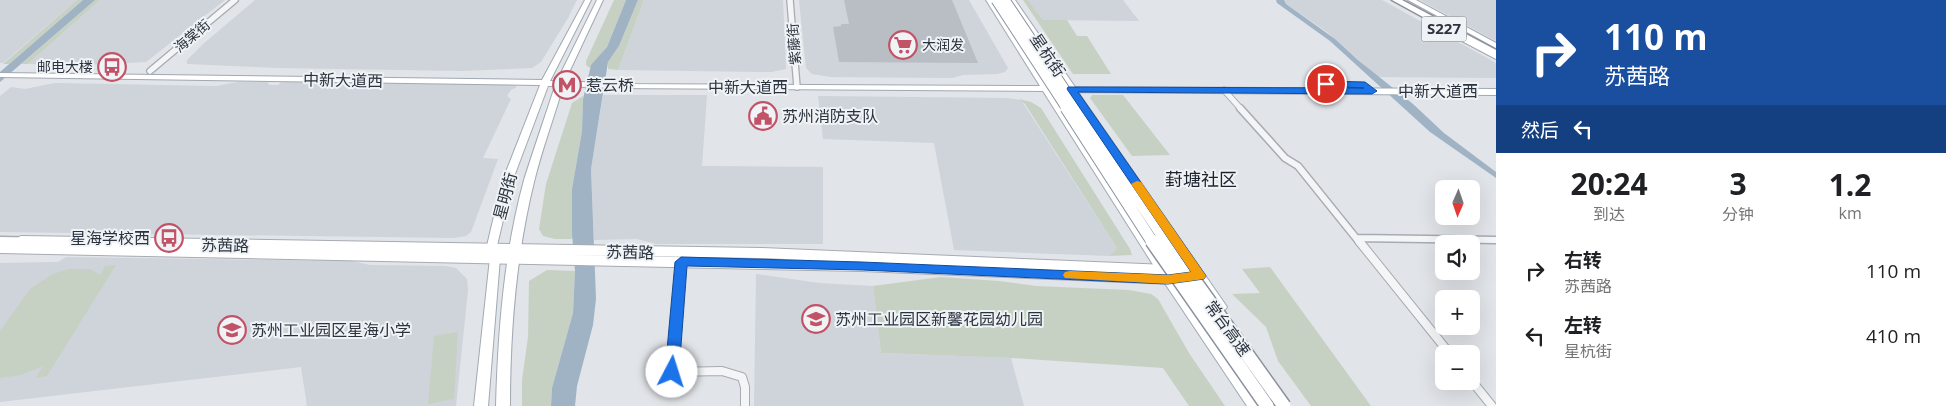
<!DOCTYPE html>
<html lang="zh">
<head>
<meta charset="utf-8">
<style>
  :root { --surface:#fff; --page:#f2f2f2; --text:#202124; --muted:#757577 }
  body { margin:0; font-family:"Open Sans","Noto Sans SC",sans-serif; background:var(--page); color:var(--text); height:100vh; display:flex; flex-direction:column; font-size:19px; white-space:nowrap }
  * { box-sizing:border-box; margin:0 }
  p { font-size:16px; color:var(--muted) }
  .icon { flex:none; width:28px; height:28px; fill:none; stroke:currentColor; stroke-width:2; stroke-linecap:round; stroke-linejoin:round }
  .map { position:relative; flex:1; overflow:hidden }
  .sheet { display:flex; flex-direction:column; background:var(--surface); width:450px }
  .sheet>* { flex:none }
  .banner { background:#1a4fa0; color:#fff; overflow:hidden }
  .needle { width:32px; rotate:182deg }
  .tools { position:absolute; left:1435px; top:180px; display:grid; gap:10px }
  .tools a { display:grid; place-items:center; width:45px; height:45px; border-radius:8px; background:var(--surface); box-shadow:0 5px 20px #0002; font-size:25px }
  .pin { position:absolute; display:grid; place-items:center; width:42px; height:42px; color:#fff; margin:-21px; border:2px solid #fff; border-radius:50%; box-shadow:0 1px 5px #0007 }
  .me { position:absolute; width:55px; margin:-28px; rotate:5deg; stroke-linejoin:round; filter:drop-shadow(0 0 4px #0008) }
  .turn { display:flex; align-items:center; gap:18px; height:105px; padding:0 25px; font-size:22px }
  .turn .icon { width:65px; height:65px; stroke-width:2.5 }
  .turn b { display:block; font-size:35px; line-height:42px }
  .then { display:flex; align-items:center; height:48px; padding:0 25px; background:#0003; gap:10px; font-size:19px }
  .eta { display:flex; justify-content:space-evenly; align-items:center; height:85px; text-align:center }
  .eta b { font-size:30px; font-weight:700; line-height:35px }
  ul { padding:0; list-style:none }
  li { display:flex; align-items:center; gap:15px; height:65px; padding:0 25px }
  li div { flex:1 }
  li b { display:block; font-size:19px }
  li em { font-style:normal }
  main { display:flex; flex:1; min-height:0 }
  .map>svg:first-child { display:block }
  .built { fill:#cfd3da }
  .green { fill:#c7d1c3 }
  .water { fill:#9fb3c5 }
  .building { fill:#b9bec5 }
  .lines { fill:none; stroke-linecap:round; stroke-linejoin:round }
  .minor-far2-casing { stroke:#a7abb2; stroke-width:7 }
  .minor-far1-casing { stroke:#a7abb2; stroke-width:9 }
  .minor-casing { stroke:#a7abb2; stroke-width:10 }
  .tertiary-casing { stroke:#a7abb2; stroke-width:8 }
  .secondary-far1-casing { stroke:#a7abb2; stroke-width:11 }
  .secondary-casing { stroke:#a7abb2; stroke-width:12 }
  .primary-casing { stroke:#a1a9b3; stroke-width:2 }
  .trunk-casing { stroke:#8a929e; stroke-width:3 }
  .minor-far2 { stroke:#f3f5f7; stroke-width:5 }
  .minor-far1 { stroke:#f3f5f7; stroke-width:6 }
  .minor { stroke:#f3f5f7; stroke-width:8 }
  .tertiary { stroke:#f3f5f7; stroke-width:5.5 }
  .secondary-far1 { stroke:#fff; stroke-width:8 }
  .secondary { stroke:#fff; stroke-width:10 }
  .primary { fill:#fff; fill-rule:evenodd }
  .trunk { fill:#fff; fill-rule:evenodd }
  .motorway-bridge-far2-casing { stroke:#8a929e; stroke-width:11; stroke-linecap:butt }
  .motorway-bridge-far1-casing { stroke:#8a929e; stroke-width:13; stroke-linecap:butt }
  .motorway-bridge-casing { stroke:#8a929e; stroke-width:16; stroke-linecap:butt }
  .motorway-bridge-far2 { stroke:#fff; stroke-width:9 }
  .motorway-bridge-far1 { stroke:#fff; stroke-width:11 }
  .motorway-bridge { stroke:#fff; stroke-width:13 }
  .route { fill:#1a73e8; stroke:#114b97 }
  .slow { fill:#f59e0b }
  .labels { text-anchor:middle; stroke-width:4; stroke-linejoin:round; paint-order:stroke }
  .far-street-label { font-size:14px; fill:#2b333e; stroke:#f0f3f6 }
  .far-poi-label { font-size:14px; fill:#2b333e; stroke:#f0f3f6; text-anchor:start }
  .shield { fill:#f0f3f6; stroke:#666d75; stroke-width:1 }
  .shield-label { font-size:15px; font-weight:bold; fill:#2b333e }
  .street-label { font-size:16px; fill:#2b333e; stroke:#f0f3f6 }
  .poi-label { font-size:16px; fill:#2b333e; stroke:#f0f3f6; text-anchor:start }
  .neighbourhood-label { font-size:18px; fill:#1d242f; stroke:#f0f3f6 }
</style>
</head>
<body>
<main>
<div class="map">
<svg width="1496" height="406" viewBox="0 0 1496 406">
  <rect width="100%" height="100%" fill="#e1e4e8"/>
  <!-- built -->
  <path class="built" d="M0,0H77L3,63H0Z
    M100,0H225L146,62L82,65L28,64Z
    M255,0H577L568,18L541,62L532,68L462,71L279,68L187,64V60L202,45Z
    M644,0H783L786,69L771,72L618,70Z
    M799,0H969L1008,68L1005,72L997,74L963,75L952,78L831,77L812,74L806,68Z
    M1028,0H1123L1139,21L1043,20Z
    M1284,0H1382L1496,63V78L1378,77L1327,32L1286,4Z
    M1420,0H1496V41Z
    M283,80L511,83L517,87L511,90L507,96L511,99L483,158L498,159L471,232L466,236L454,238L0,232V96L11,87L25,89L55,83L216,86L238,82H268L269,85H278Z
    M603,95H707L702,166L823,167V244H656L637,239L594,240L591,169Z
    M818,96L1007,98L1021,100L1117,248L1109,256L954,250L934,143L823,139Z
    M66,257L351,261L370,265L445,266L456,268L467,279L468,290L456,406H307L301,367L0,402V263L58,262Z
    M756,274L819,283L873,286L881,353L1011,358L1024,406H754Z"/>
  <!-- green -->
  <path class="green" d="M77,0H83L9,64H3Z
    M95,0H100L28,64H21Z
    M614,0H626L607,47L590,68L586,65V61Z
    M638,0H644L618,70L608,69V62L619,46Z
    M1023,0H1028L1043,20H1067L1077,36H1087L1111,74H1073Z
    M1092,95H1123L1170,155L1132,156L1090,98Z
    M583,96L582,131L572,189L573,239H555L543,236L539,229L546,184L572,103Z
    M1019,99L1031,102L1041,108L1130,249L1132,255L1109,256L1117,248L1025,104Z
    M116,265L47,376L36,378L43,366L21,375L0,378V331L30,289L53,274L68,269H90L100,275L105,266Z
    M1270,267L1371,406H1311L1278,361L1266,327L1232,294L1260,293L1242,269Z
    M547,270L575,271L573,313L552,388L551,406H522V380L528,337L529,281Z
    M941,277L999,281L1036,286L1129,290L1151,294L1158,299L1189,353L1225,406H1189L1163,368L1011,358L881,353L873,286Z
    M458,332L454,399L428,404L434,336Z"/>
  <!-- water -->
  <path class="water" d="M83,0H95L0,82V72Z
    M626,0H638L619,46L608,62L600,112L591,169L596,299L593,325L577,386L575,406H551L552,388L573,313L575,271L572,233V189L582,131L583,99L591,65L607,47Z
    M1276,0H1284L1286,4L1335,39L1358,60L1413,104L1444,133L1496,172V178L1430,132L1330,41L1277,3Z"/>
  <!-- building -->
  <path class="building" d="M844,0H952L978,63L839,62L833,27L841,26V24H849Z"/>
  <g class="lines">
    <defs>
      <path id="minor-far2" d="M1224,90L1241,109"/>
      <path id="minor-far1" d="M1240,108L1285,158L1298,166L1360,243
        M1357,238L1496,240"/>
      <path id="minor" d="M1359,241L1450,354
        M681,262L672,372L722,371L742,377L745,387V406
        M1471,380L1492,406"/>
      <path id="tertiary" d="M790,0L797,87
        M150,71L235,0"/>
      <path id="secondary-far1" d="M0,241L101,243"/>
      <path id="secondary" d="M22,241L761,253L1167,270
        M0,248L862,266L1172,279"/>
      <path id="primary" d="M585,0H591L550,81H557L597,0H603L565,81L613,84L1040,86L986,0H992L1049,86L1066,87L1008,0H1015L1075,87L1496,89V95L1078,92L1225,304L1227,307L1225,310H1217L1069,92L1052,91L1172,276L1261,406H1247L1164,282L1043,91L613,88L563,86C554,118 542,149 534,182C516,255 510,331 510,406H496C498,331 504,253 524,180C534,148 545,117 555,86H548L512,182L496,250L500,258L488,406H474L490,258L486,250L502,182L540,85L0,77V73L542,80Z
        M1408,0H1416L1496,43V48Z
        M1441,26H1447L1496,54V59L1441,30Z"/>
      <path id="trunk" d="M1392,0H1402L1496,50V57Z"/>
    </defs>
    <!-- minor-far2 casing -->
    <use href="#minor-far2" class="minor-far2-casing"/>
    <!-- minor-far1 casing -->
    <use href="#minor-far1" class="minor-far1-casing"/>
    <!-- minor casing -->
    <use href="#minor" class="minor-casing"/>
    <!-- tertiary casing -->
    <use href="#tertiary" class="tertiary-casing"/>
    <!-- secondary-far1 casing -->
    <use href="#secondary-far1" class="secondary-far1-casing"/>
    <!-- secondary casing -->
    <use href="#secondary" class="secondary-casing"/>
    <!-- primary casing -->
    <use href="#primary" class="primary-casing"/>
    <!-- trunk casing -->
    <use href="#trunk" class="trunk-casing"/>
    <!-- minor-far2 -->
    <use href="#minor-far2" class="minor-far2"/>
    <!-- minor-far1 -->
    <use href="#minor-far1" class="minor-far1"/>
    <!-- minor -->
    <use href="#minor" class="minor"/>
    <!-- tertiary -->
    <use href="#tertiary" class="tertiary"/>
    <!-- secondary-far1 -->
    <use href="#secondary-far1" class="secondary-far1"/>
    <!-- secondary -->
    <use href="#secondary" class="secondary"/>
    <!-- primary -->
    <use href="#primary" class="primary"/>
    <!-- trunk -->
    <use href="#trunk" class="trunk"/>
    <defs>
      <path id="motorway-bridge-far2" d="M996,0L1067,109
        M1005,0L1078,109"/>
      <path id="motorway-bridge-far1" d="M1066,108L1153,243
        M1077,108L1167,243"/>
      <path id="motorway-bridge" d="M1152,241L1267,406
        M1166,241L1284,406"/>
    </defs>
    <!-- motorway-bridge-far2 casing -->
    <use href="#motorway-bridge-far2" class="motorway-bridge-far2-casing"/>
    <!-- motorway-bridge-far1 casing -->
    <use href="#motorway-bridge-far1" class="motorway-bridge-far1-casing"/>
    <!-- motorway-bridge casing -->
    <use href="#motorway-bridge" class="motorway-bridge-casing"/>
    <!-- motorway-bridge-far2 -->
    <use href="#motorway-bridge-far2" class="motorway-bridge-far2"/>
    <!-- motorway-bridge-far1 -->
    <use href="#motorway-bridge-far1" class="motorway-bridge-far1"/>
    <!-- motorway-bridge -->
    <use href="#motorway-bridge" class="motorway-bridge"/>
  </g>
  <!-- route -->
  <path class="route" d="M1326,81L1365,82L1377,91L1372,94L1078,92L1204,273L1206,276L1204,279L1168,284L862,270L687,266L679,372L677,376L672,377L667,376L665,372L675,262L681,257L862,262L1168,275L1191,272L1067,89L1068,87L1364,88L1322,86L1321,84Z"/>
  <!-- slow -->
  <path class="slow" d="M1137,181L1141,182L1204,273L1206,276L1204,279L1168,284L1065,278L1063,275L1065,272L1070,271L1168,275L1191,272L1131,184Z"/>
  <!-- icons -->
  <defs>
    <symbol id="supermarket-ring" viewBox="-11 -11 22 22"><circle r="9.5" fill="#f0f3f6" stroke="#c25266" stroke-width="1.5"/><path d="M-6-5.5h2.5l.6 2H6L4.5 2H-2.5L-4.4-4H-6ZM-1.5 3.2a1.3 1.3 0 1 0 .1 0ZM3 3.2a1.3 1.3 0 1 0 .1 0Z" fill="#c25266"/></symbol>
    <symbol id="bus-ring" viewBox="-11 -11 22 22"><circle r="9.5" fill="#f0f3f6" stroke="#c25266" stroke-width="1.5"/><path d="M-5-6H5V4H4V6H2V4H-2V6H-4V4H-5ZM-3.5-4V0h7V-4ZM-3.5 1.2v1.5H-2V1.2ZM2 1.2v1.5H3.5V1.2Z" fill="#c25266"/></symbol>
    <symbol id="metro-ring" viewBox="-11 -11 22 22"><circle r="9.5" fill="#f0f3f6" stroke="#c25266" stroke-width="1.5"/><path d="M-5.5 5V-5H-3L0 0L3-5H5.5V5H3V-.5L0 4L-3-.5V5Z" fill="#c25266"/></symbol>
    <symbol id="civic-ring" viewBox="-11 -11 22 22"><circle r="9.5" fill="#f0f3f6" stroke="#c25266" stroke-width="1.5"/><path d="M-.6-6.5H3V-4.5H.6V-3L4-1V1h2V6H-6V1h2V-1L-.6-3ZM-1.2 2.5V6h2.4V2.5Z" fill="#c25266"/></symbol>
    <symbol id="school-ring" viewBox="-11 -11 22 22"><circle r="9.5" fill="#f0f3f6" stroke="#c25266" stroke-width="1.5"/><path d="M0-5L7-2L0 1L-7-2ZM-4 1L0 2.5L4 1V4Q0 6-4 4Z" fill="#c25266"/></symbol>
  </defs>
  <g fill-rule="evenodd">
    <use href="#supermarket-ring" x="887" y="29" width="32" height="32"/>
    <use href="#bus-ring" x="96" y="51" width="32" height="32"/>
    <use href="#metro-ring" x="551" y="69" width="32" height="32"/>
    <use href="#civic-ring" x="747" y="100" width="32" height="32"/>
    <use href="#bus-ring" x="153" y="222" width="32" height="32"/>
    <use href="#school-ring" x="800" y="303" width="32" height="32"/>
    <use href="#school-ring" x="216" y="314" width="32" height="32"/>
  </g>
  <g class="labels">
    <!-- far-street labels -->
    <g class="far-street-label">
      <text transform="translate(192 36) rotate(-40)" y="5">海棠街</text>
      <text transform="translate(794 44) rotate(-94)" y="5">紫藤街</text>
    </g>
    <!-- far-poi labels -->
    <g class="far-poi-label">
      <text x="922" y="50">大润发</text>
      <text x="93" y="72" text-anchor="end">邮电大楼</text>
    </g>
    <!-- shield labels -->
    <rect class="shield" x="1421.5" y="16.5" width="45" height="25" rx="4"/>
    <g class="shield-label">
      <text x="1444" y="34">S227</text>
    </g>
    <!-- street labels -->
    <g class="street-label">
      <text transform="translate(1048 55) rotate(56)" y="6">星杭街</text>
      <text transform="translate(343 80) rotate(1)" y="6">中新大道西</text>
      <text x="748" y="93">中新大道西</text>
      <text x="1438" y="97">中新大道西</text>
      <text transform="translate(505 196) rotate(-75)" y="6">星明街</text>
      <text transform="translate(225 245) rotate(1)" y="6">苏茜路</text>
      <text transform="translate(630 252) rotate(1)" y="6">苏茜路</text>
      <text transform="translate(1228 328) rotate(54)" y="6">常台高速</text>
    </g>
    <!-- poi labels -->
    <g class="poi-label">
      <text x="586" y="91">惹云桥</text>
      <text x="782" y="122">苏州消防支队</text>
      <text x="150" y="244" text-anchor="end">星海学校西</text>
      <text x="835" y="325">苏州工业园区新馨花园幼儿园</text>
      <text x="251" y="336">苏州工业园区星海小学</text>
    </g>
    <!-- neighbourhood labels -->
    <g class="neighbourhood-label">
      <text x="1201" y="186">葑塘社区</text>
    </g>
  </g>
</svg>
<div class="tools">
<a><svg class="needle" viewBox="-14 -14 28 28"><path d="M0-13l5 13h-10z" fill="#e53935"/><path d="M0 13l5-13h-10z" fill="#757577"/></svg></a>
<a><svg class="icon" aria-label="sound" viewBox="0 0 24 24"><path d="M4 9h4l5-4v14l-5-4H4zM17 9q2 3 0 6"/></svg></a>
<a>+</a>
<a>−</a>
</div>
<div class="pin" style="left:1326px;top:84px;background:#d93025"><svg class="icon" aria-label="arrive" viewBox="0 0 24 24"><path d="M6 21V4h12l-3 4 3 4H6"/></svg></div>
<svg class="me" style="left:672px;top:372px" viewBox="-20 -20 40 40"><circle r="19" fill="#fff"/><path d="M0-13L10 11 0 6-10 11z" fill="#1a73e8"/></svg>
</div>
<section class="sheet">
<div class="banner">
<div class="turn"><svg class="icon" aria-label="right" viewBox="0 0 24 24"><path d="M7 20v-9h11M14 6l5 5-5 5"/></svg><div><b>110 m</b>苏茜路</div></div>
<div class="then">然后<svg class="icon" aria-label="left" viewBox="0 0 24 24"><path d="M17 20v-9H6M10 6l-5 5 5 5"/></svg></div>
</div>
<div class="eta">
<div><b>20:24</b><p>到达</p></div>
<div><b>3</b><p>分钟</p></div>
<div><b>1.2</b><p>km</p></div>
</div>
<ul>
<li><svg class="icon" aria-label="right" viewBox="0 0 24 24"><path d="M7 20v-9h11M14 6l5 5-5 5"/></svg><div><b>右转</b><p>苏茜路</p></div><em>110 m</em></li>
<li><svg class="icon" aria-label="left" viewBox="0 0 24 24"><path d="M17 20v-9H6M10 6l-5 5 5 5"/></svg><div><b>左转</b><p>星杭街</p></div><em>410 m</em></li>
</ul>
</section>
</main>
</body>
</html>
